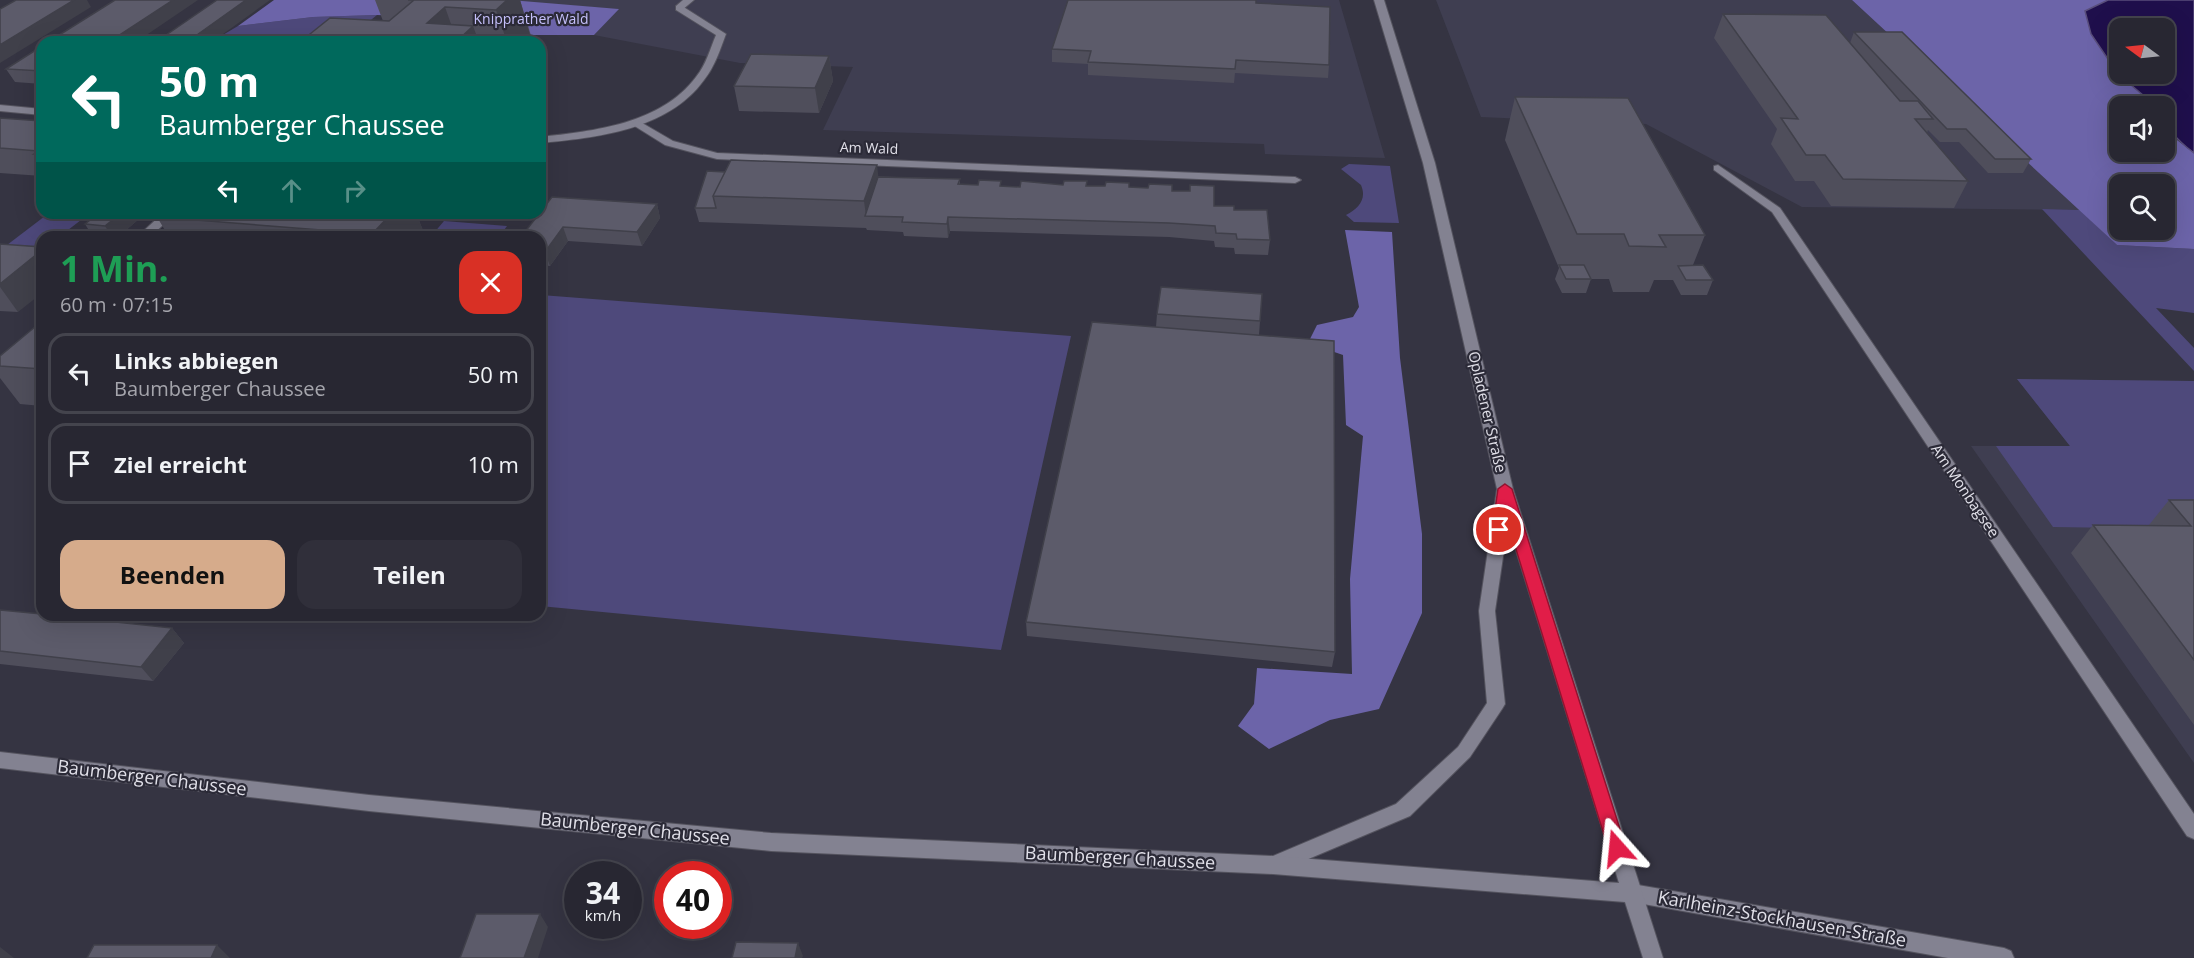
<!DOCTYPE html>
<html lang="de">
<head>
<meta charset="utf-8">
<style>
  :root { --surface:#282732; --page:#302f3a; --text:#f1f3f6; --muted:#a5a5ac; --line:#44444d; --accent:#d6ab8b }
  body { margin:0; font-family:"Open Sans",sans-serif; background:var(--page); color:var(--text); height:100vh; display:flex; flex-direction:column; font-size:22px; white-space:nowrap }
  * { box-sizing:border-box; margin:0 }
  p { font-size:20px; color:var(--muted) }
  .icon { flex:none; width:33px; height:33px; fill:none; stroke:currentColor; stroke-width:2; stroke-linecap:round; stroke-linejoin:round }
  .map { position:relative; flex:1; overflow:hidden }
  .details { position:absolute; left:36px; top:231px; width:510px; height:390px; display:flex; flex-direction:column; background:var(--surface); border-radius:18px; box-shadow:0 6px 24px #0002,0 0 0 2px var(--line) }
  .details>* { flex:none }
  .banner { position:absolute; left:36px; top:36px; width:510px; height:183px; border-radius:18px; box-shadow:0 6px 24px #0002,0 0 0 2px var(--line); background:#00695c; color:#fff; overflow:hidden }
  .needle { width:39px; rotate:285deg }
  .tools { position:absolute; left:2109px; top:18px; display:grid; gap:12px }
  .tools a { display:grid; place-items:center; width:66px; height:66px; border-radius:12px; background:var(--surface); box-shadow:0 6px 24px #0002,0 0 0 2px var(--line); font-size:30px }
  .speed { position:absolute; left:564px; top:861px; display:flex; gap:12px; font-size:30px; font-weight:700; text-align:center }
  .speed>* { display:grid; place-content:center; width:78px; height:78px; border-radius:50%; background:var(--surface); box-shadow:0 6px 24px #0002,0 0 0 2px var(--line); line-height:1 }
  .speed small { font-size:15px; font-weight:400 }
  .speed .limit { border:9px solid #d22; background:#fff; color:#111 }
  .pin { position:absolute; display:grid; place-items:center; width:51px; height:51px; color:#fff; margin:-26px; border:3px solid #fff; border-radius:50%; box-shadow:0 2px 6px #0007 }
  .me { position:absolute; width:66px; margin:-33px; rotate:342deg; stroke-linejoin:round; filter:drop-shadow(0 0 4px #0008) }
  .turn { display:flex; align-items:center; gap:21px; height:126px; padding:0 24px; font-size:27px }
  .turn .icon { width:78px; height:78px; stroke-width:2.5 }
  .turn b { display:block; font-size:42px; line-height:51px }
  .lanes { display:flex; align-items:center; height:57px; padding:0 24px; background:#0003; justify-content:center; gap:30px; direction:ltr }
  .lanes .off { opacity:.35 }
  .round { display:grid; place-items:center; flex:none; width:63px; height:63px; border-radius:18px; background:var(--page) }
  .head { display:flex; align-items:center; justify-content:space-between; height:102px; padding:0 24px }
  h1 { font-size:36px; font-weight:700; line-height:45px; color:#1e9e55 }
  .button { display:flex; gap:12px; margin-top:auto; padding:12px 24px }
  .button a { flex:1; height:69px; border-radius:18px; background:var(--accent); color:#111; font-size:24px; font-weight:700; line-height:69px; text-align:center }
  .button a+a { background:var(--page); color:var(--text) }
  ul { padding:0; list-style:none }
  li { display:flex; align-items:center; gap:18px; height:81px; margin:0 12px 9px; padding:0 12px; border:3px solid var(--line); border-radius:18px }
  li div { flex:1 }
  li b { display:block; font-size:22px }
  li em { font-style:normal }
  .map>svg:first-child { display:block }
  .built { fill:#3f3e51 }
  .green { fill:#4e497b }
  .forest { fill:#6c64a9; fill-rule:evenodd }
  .water { fill:#1f0f4c; stroke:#594e7b; stroke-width:1.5; fill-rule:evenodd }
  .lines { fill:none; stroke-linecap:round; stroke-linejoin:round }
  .lane-casing { stroke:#54535e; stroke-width:2 }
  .street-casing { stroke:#54535e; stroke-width:2 }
  .secondary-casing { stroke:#54535e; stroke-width:2 }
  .lane { fill:#838291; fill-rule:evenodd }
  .street { fill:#838291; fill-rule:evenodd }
  .secondary { fill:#838291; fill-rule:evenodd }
  .wall { fill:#4f4e5b }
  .shaded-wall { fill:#40404a }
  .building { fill:#5c5b6a; stroke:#40404a; stroke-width:1.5 }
  .route { fill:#e11d48; stroke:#92132f; stroke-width:1.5 }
  .labels { text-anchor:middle; stroke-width:4.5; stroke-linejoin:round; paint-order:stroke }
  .far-park-label { font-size:14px; fill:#c6c1fc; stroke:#2b2a37 }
  .far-street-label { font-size:14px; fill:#e1e0e9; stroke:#2b2a37 }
  .street-label { font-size:15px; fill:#e1e0e9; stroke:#2b2a37 }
  .near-street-label { font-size:18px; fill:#e1e0e9; stroke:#2b2a37 }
</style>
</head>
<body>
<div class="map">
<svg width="2194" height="958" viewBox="0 0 2194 958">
  <rect width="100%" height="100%" fill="#353442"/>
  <!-- built -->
  <path class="built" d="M496,0H1339L1385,158L1265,154L1264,144L823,130L853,67L740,63L594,35L618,9Z
    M1436,0H1852L2080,210L1802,207L1646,124L1481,117Z
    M2017,379L2194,381V763L1971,446H2070Z"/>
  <!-- green -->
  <path class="green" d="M377,15L344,42H211L238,26L313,17Z
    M1349,164L1390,166L1399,223L1354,222L1346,215C1359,208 1367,199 1361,185L1341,169Z
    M2042,209L2080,210L2117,245L2194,249V313L2156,308L2194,348V371Z
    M49,213H90L59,237H42V248L7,245Z
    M444,221L507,226L499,237H420L424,233L433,234Z
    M541,295L1071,336L1001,650L540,606Z
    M2017,379L2194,381V509L2191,529L2053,527L1996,446H2070Z"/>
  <!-- forest -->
  <path class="forest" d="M274,0H510L619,9L594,35H528L468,19L377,15L313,17L238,26Z
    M1852,0H2108L2085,11L2118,74L2156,106H2120V152H2164L2165,120L2177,140L2194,153V249L2117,245ZM2120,184H2164V230H2120Z
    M1345,230L1392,232L1400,358L1422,534V613L1379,709L1330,720L1269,749L1238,726L1254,704L1257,668L1352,674L1350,579L1363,436L1346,425L1343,355L1308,343L1317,325L1353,317L1359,307Z"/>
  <!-- water -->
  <path class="water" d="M2108,0H2194V153C2177,140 2164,128 2164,106H2156L2118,74L2091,34L2085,11ZM2120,28H2164V74H2120Z"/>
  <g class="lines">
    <defs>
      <path id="lane" d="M676,6H682L726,34C720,50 715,66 704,80C668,130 596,138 540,143V137C594,131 661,124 696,77C706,65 710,49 716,35L676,10Z"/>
      <path id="street" d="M683,0H694L682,10H676V6Z
        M0,105L42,109V115L0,111Z
        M637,120L673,141L717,153L1295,177L1301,180L1295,183L717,159L665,145L633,125L632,123Z
        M1718,165L1780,208L2194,814V839L2187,836L1772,212L1714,170V166Z
        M163,213H176L150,237H137Z
        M1505,484L1513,489L1495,611L1505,704L1502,709L1470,757L1410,816L1280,871L1273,874L1266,871L1263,865L1266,859L1396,804L1458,747L1487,703L1479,611L1497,489Z
        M1632,884L2004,948L2011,951L2014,958H1948L1632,902L1625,900L1622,893L1625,886Z"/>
      <path id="secondary" d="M1374,0H1384L1435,163L1513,489L1663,958H1643L1625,902L1273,874L771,851L369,811L0,768V752L369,795L771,833L1273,856L1619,883L1497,489L1423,163Z"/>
    </defs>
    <!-- lane casing -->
    <use href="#lane" class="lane-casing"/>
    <!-- street casing -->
    <use href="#street" class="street-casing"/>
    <!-- secondary casing -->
    <use href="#secondary" class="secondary-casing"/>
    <!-- lane -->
    <use href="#lane" class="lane"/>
    <!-- street -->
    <use href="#street" class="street"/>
    <!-- secondary -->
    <use href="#secondary" class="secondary"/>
  </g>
  <!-- wall -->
  <path class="wall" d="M375,0H520L533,42H307L305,38L383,21Z
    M1256,3L1329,65L1328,78L1235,73L1234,83L1088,75V64L1052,62V49Z
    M1723,14L1850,43L1854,32L2031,159L2023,173H1988L1959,142H1940L1928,130L1927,133L1968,181L1954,208L1831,206L1814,181H1795L1771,144L1777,129L1714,38Z
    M42,46V84L15,82L6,69Z
    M829,56L833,81L819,113L739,111L734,86Z
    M1515,97L1705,235L1693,265L1713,280L1707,295H1681L1673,280H1654L1649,292H1613L1609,279H1591L1586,293H1562L1555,279L1559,268L1505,140Z
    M0,118L42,121V176L0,173Z
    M707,171L960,179V184L1020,187L1063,185L1087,181V186L1172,191L1214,206L1234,210L1270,240L1268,255L1235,254L1234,248L1215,247L1214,241L1169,237L950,231L948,238L904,236L903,232L867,230L866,228L699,222L695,208Z
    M657,204L660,218L642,246L568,241L550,266L540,265V237H521Z
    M99,213H146L118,237H93L85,224Z
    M163,213H416L424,233L420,237H169L157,217Z
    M0,244L18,312L0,311Z
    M1157,314L1260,321L1259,335L1335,652L1332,667L1027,636L1026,622L1156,327Z
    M42,321V406L20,404L0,378V356Z
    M2169,500H2194V725L2071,553L2093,525H2149Z
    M0,610L172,628L184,643L153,681L0,664Z"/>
  <!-- shaded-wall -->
  <path class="shaded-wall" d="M74,0H87L91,7L0,63V45Z
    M173,0H198L136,42H109Z
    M246,0H270L212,42H187Z
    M507,0H520L532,42H507L496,10Z
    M445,7L457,41L473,26L479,42H434L427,23Z
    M829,56L833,81L819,113L815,88Z
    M877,165L880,191L866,216L864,201Z
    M657,204L660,218L642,246L637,232Z
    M121,213H146L118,237H112L105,226Z
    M392,213H416L424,233L420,237H374L372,234Z
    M948,217L950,231L948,238L947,224Z
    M563,227L568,241L550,266L545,252Z
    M42,250V293L18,312L0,287V284Z
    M172,628L184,643L153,681L141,667Z
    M540,914L548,927L538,958H524Z
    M798,943L803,956L802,958H795Z
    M217,945L230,958H211Z
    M0,947L14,958H0Z"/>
  <!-- building -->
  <path class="building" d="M16,0H74L0,45V9Z
    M115,0H173L109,42H48Z
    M217,0H246L187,42H156Z
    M408,0H507L496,10L445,7L427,23L473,26L456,42H379L305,38L330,18L389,21L414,0Z
    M1068,0H1256V3L1330,7L1329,65L1236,60L1235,69L1088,62L1091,51L1052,49Z
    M1723,14L1826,15L1900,101H1918L1933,119H1915L1968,181L1843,179L1825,155H1806L1781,118L1798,119Z
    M1854,32H1902L2031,159H1995L1966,129H1947Z
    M42,46V71L6,69Z
    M751,54L829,56L815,88L734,86Z
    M1515,97L1628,98L1705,235H1659L1666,247L1629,246L1624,234H1577Z
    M0,118L42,121V154H34L39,151L0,148Z
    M731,160L877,165L864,201L713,196Z
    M707,171L725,172L713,196L716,208H695Z
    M878,177L960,179L958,184L978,185L979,180L1001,181L1000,186L1020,187L1021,181L1063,185L1064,181H1087L1086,186H1105L1106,182L1129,183V187L1148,188L1149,184L1172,185V191H1190V185L1214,186V206H1234V210H1267L1270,240L1237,239L1236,234L1216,233L1215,226L1169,223L948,217L947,224L902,222L903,217L865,216Z
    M552,197L657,204L637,232L563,227L545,252L540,251V237H521Z
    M99,213H121L105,226L85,224Z
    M163,213H392L372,234L157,217Z
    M0,244L42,247V250L0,284Z
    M1559,265H1584L1591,279H1566Z
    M1703,265L1713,280H1686L1678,266Z
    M1161,287L1262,294L1260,321L1157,314Z
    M42,321V369L0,366V356Z
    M1092,322L1334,341L1335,652L1026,622Z
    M2169,500H2194V660L2093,525L2191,526Z
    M0,610L42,614V615H50L172,628L141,667L0,651Z
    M476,914H540L524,958H460Z
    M736,942L798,943L795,958H732Z
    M94,945H217L211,958H87Z"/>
  <!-- route -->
  <path class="route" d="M1505,484L1512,489L1626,848L1624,854L1617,856L1611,854L1608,848L1507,520L1504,533H1494L1492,530L1498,489Z"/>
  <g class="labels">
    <!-- far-park labels -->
    <g class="far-park-label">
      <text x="531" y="24">Knipprather Wald</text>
    </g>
    <!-- far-street labels -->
    <g class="far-street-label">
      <text transform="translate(869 148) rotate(2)" y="5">Am Wald</text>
    </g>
    <!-- street labels -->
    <g class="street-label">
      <text transform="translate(1487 412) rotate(77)" y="5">Opladener Straße</text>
      <text transform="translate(1965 491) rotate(56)" y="5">Am Monbagsee</text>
    </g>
    <!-- near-street labels -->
    <g class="near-street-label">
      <text transform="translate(152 778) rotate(7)" y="6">Baumberger Chaussee</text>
      <text transform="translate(635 829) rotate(6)" y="6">Baumberger Chaussee</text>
      <text transform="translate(1120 858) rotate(3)" y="6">Baumberger Chaussee</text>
      <text transform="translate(1782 919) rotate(10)" y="6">Karlheinz-Stockhausen-Straße</text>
    </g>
  </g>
</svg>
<div class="tools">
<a><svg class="needle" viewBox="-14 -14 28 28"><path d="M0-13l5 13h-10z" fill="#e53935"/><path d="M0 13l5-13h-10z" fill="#a5a5ac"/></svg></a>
<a><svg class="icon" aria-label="sound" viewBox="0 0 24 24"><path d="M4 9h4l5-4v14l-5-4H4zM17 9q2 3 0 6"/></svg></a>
<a><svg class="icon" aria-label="search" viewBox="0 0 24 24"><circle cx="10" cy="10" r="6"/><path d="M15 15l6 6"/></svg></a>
</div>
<div class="speed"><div>34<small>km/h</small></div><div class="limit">40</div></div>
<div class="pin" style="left:1499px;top:530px;background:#d93025"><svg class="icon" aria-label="arrive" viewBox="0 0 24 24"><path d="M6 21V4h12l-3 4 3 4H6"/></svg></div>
<svg class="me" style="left:1617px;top:848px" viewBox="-20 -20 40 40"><path d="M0-17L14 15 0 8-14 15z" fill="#e11d48" stroke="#fff" stroke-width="4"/></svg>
<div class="banner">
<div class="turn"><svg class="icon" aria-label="left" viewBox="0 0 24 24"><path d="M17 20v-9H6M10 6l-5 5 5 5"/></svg><div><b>50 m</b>Baumberger Chaussee</div></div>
<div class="lanes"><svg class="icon" aria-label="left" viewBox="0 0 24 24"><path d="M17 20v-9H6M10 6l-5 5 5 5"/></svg><svg class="icon off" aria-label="ahead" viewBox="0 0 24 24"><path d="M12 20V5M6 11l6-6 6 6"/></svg><svg class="icon off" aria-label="right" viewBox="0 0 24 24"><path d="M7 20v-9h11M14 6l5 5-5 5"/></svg></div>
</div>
<section class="details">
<div class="head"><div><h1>1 Min.</h1><p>60 m · 07:15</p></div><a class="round" style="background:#d93025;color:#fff"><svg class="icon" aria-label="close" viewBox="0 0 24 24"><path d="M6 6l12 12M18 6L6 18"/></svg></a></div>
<ul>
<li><svg class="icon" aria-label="left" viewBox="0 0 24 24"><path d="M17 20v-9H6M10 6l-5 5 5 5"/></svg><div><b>Links abbiegen</b><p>Baumberger Chaussee</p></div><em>50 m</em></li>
<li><svg class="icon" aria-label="arrive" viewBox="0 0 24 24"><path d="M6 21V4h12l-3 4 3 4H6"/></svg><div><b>Ziel erreicht</b></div><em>10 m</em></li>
</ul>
<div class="button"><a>Beenden</a><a>Teilen</a></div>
</section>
</div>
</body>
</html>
